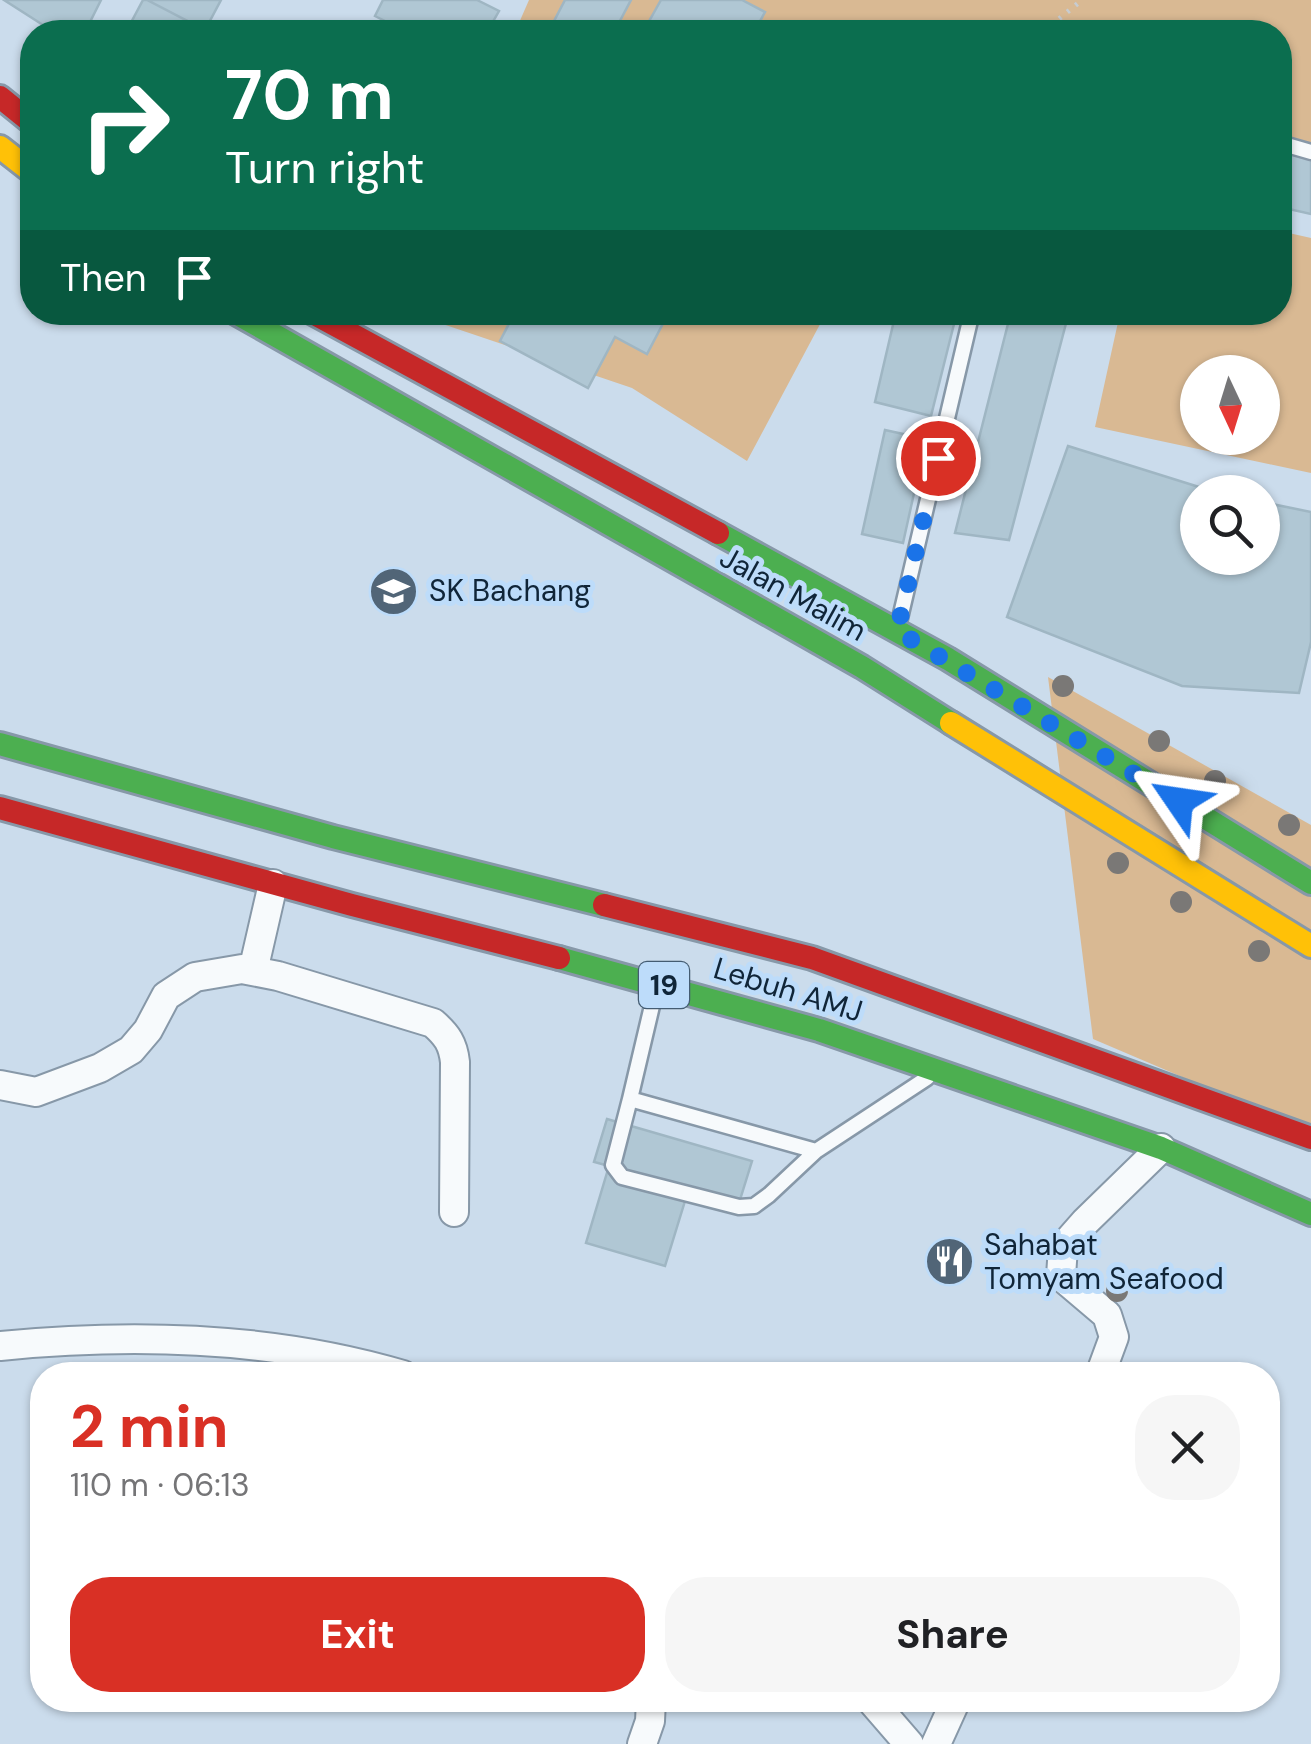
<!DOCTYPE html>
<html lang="en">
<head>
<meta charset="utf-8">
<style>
  :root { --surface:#fff; --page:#f6f6f6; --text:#202124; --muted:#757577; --accent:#d93025 }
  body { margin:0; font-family:"DM Sans",sans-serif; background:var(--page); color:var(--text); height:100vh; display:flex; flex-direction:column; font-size:38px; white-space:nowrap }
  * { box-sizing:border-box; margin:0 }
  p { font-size:32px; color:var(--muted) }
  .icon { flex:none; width:55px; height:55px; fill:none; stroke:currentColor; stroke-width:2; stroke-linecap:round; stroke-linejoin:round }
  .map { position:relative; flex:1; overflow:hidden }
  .sheet { position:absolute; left:30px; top:1362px; width:1250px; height:350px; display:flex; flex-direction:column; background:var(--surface); border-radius:40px; box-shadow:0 2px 8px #0004 }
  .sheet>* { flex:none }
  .top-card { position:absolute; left:20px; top:20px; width:1272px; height:305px; border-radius:40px; box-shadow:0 2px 8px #0004; background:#0b6e4f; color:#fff; overflow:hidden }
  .needle { width:65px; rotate:176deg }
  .tools { position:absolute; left:1180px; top:355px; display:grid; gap:20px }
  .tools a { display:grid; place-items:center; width:100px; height:100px; border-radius:50%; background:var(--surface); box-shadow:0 2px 8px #0004; font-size:50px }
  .pin { position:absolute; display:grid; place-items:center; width:85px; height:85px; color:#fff; margin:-42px; border:5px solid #fff; border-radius:50%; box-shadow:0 2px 10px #0007 }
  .me { position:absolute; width:110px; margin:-55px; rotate:302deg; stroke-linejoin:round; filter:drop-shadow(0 0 8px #0008) }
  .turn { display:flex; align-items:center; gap:35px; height:210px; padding:0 40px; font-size:45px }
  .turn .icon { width:130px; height:130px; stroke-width:2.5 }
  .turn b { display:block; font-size:70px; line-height:85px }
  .then { display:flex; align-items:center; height:95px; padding:0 40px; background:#0003; gap:20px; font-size:38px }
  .round { display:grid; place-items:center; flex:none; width:105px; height:105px; border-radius:40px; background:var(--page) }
  .summary { display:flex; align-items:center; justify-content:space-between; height:170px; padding:0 40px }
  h1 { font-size:60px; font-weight:700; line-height:75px; color:var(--accent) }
  .button { display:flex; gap:20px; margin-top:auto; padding:20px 40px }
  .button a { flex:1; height:115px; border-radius:40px; background:var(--accent); color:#fff; font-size:40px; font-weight:700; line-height:115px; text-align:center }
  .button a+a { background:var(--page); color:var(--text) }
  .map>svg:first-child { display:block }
  .green { fill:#d9b993; fill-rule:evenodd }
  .building { fill:#b0c7d4; stroke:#9fb6c3; stroke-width:2.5 }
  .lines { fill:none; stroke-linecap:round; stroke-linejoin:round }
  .lane-casing { stroke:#8798a8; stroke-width:19 }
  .street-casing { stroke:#8798a8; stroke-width:32 }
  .fast-casing { stroke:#8798a8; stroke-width:28 }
  .slow-casing { stroke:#8798a8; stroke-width:28 }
  .jam-casing { stroke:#8798a8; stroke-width:28 }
  .path { stroke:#c7ccd1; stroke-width:5; stroke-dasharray:2.5 8; stroke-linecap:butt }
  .lane { stroke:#f7fafc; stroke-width:14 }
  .street { stroke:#f7fafc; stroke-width:28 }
  .fast { stroke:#4caf50; stroke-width:22 }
  .slow { stroke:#ffc107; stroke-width:22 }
  .jam { stroke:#c62828; stroke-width:22 }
  .tree { fill:#7a7876 }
  .route { stroke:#1a73e8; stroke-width:18; stroke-dasharray:0 32.4 }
  .labels { text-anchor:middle; stroke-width:10; stroke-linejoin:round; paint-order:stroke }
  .shield { fill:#bddcfa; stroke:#445c72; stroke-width:2.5 }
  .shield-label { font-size:28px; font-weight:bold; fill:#102538 }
  .poi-label { font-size:30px; fill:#102538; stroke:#bddcfa; text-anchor:start }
  .street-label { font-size:30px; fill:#102538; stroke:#bddcfa }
</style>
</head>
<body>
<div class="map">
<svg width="1311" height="1744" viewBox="0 0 1311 1744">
  <rect width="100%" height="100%" fill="#cbdcec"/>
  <!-- green -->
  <path class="green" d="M529,0H1311V147L1280,139V32H515Z
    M1280,231L1311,238V473L1095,427L1120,313L1280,312ZM1262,372V438H1198V372Z
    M410,313H826L747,461L632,388Z
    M1048,677L1311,825V1132L1093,1039Z"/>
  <!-- building -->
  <path class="building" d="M4,0H101L85,32H54Z
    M143,0H147L209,32H126Z
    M147,0H221L205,30Z
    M383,0H477L499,11L487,32H407L375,16Z
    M565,0H631L614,32H567L552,25Z
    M661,0H742L765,12L754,32H643Z
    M1280,152L1311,159V214L1280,207Z
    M515,312H669L647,354L615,337L588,388L500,341Z
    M896,312L954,324L931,416L875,402Z
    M1011,312H1069L1009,540L955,533Z
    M885,430L926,439L903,543L862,534Z
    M1068,446L1215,492H1198V558H1262V502L1311,512V642L1299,693L1182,686L1007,617Z
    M607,1119L752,1161L739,1203L689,1188L665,1266L586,1243L609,1166L594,1162Z"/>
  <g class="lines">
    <defs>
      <path id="lane" d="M1280,143L1311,152
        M897,631L972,312
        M656,989L630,1099L816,1151L927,1078
        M630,1099L613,1165L622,1177L739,1207L754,1206L769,1195L816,1151"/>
      <path id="street" d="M253,971L273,884
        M0,1085L36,1092L100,1068L131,1050L148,1030L166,996L195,977L242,969L278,976L433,1023C447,1035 453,1044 455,1062L454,1212
        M0,1346C132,1333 275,1337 403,1375
        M1100,1375L1114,1337L1107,1315L1061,1276L1063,1247L1085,1222L1161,1148
        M871,1700L909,1744
        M642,1744L650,1721L651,1700
        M936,1744L956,1700"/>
      <path id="fast" d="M234,312L862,667L951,723
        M718,533L948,659L1311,883
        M0,744L333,837L604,905
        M559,958L819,1030L1161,1148L1311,1214"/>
      <path id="slow" d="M0,147L32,172
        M951,723L1311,946"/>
      <path id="jam" d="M0,97L32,123
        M311,312L718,533
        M0,808L352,905L559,958
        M604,905L812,958L1311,1138"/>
    </defs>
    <!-- lane casing -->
    <use href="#lane" class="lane-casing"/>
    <!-- street casing -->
    <use href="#street" class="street-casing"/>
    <!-- fast casing -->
    <use href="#fast" class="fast-casing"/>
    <!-- slow casing -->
    <use href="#slow" class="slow-casing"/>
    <!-- jam casing -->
    <use href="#jam" class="jam-casing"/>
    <!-- path -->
    <path class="path" d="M1043,32L1082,0"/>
    <!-- lane -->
    <use href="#lane" class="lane"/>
    <!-- street -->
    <use href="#street" class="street"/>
    <!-- fast -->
    <use href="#fast" class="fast"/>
    <!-- slow -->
    <use href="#slow" class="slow"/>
    <!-- jam -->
    <use href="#jam" class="jam"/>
  </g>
  <!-- trees -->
  <g class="tree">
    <circle cx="1063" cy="686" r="11"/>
    <circle cx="1159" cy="741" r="11"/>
    <circle cx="1215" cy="781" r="11"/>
    <circle cx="1289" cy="825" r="11"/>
    <circle cx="1118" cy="863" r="11"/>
    <circle cx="1181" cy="902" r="11"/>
    <circle cx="1259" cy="951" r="11"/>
    <circle cx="1117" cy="1291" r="11"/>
  </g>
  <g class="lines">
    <!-- route -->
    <path class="route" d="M938,458L897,631L1179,801"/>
  </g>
  <!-- icons -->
  <defs>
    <symbol id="school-disc" viewBox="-11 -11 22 22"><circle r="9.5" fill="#516577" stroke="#bddcfa"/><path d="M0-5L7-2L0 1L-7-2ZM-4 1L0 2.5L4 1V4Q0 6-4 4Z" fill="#fff"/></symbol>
    <symbol id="restaurant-disc" viewBox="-11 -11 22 22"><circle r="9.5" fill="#516577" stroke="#bddcfa"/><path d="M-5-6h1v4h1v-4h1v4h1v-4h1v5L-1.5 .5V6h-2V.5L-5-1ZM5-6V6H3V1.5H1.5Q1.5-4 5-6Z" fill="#fff"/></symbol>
  </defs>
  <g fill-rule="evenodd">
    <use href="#school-disc" x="366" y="564" width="55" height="55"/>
    <use href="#restaurant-disc" x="922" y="1234" width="55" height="55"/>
  </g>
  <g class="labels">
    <!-- shield labels -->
    <rect class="shield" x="639" y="962" width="50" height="46" rx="8"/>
    <g class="shield-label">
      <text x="664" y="995">19</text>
    </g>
    <!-- poi labels -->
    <g class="poi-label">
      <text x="429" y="601">SK Bachang</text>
      <text x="984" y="1255">Sahabat<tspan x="984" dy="34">Tomyam Seafood</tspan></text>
    </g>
    <!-- street labels -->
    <g class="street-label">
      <text transform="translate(793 594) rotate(29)" y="10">Jalan Malim</text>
      <text transform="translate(788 990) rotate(17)" y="10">Lebuh AMJ</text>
    </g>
  </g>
</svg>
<div class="tools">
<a><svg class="needle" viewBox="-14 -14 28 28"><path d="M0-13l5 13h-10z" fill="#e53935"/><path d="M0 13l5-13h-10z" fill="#757577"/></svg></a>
<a><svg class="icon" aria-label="search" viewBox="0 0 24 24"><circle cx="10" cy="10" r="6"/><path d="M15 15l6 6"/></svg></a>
</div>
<div class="pin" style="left:938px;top:458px;background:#d93025"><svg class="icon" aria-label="arrive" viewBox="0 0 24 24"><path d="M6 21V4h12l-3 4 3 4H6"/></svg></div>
<svg class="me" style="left:1179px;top:801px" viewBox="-20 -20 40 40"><path d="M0-17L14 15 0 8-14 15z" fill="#1a73e8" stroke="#fff" stroke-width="4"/></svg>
<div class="top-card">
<div class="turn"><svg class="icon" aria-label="right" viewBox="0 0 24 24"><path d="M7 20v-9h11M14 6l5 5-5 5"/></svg><div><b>70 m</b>Turn right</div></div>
<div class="then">Then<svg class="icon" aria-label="arrive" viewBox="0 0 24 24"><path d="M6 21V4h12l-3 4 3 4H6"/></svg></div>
</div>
<section class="sheet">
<div class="summary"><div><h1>2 min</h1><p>110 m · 06:13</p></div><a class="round"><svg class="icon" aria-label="close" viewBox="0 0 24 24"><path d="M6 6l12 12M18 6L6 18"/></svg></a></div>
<div class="button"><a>Exit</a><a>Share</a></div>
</section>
</div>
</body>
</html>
